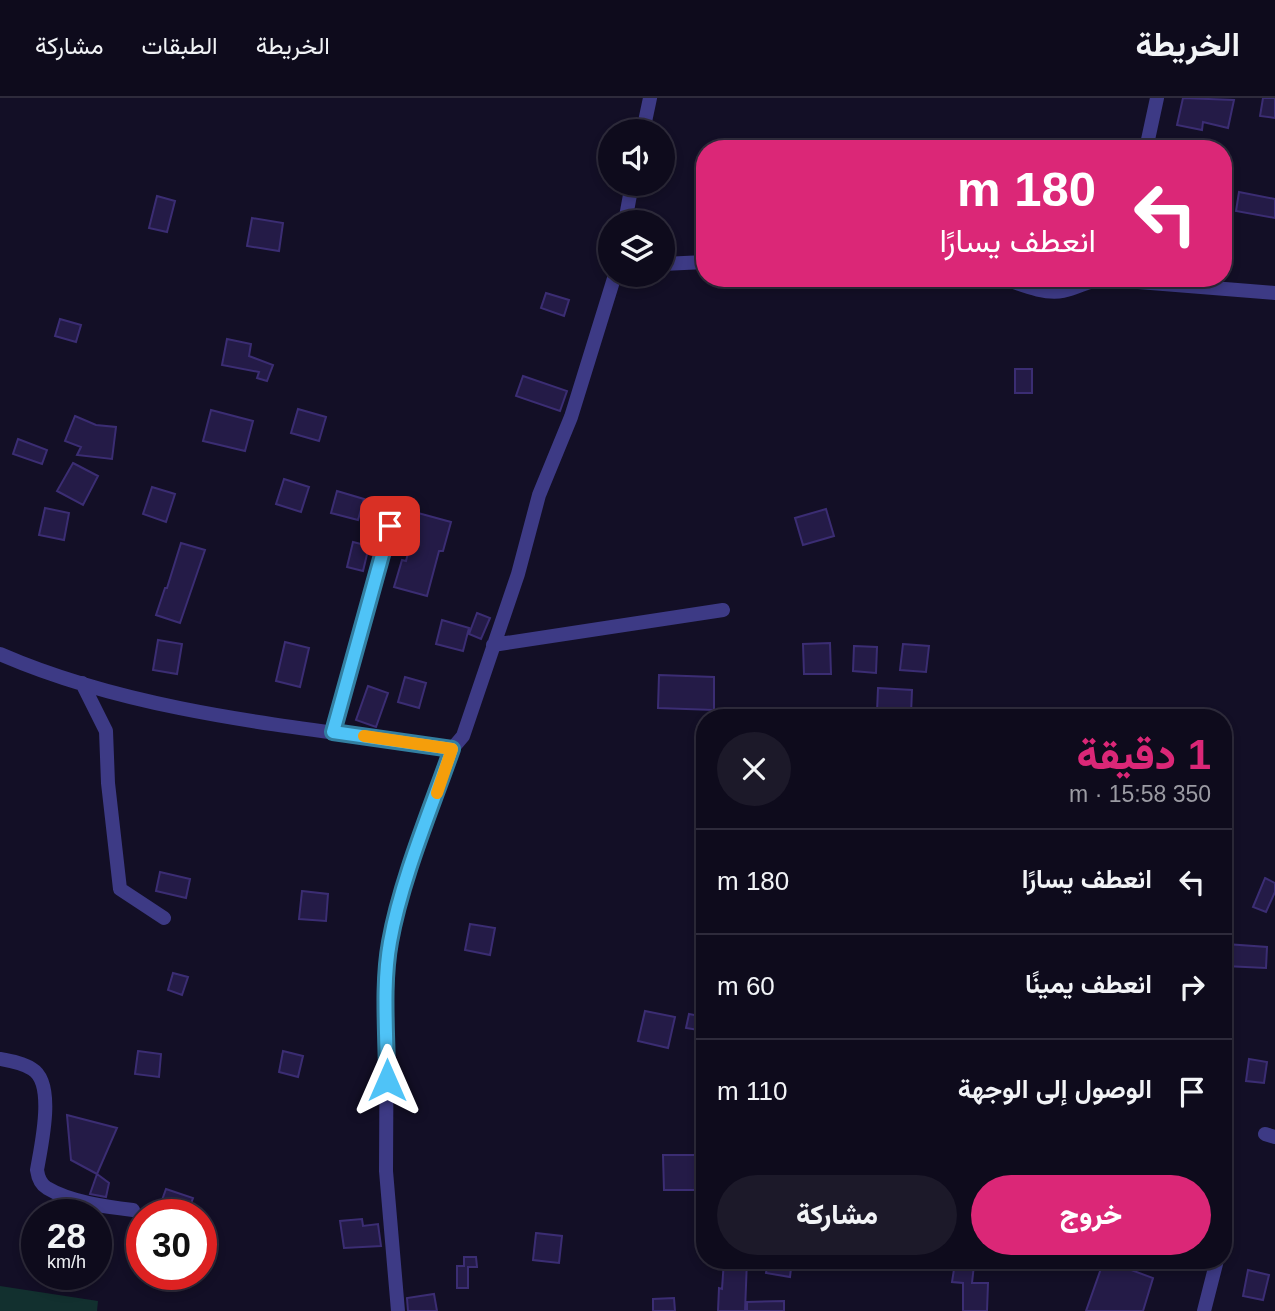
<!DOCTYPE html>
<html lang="ar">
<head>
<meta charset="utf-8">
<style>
  :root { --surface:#0e0b1c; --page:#1c1929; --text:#f1f3f6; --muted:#9b9ba3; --line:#2e2b3b; --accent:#db2777 }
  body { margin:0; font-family:Helvetica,Vazirmatn,sans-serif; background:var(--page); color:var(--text); direction:rtl; height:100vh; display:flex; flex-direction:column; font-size:26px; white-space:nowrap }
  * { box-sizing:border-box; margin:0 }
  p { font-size:23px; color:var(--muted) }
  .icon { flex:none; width:38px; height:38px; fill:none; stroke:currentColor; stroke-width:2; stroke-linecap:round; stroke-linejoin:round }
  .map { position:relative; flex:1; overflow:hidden; direction:ltr }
  .panel { position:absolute; left:696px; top:611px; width:536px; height:560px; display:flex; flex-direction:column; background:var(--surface); border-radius:28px; box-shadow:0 4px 10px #0003,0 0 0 2px var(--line); direction:rtl }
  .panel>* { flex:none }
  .hud { position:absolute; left:696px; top:42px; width:536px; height:147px; border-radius:28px; box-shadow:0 4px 10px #0003,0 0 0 2px var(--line); direction:rtl; background:#db2777; color:#fff; overflow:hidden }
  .tools { position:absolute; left:598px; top:21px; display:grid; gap:14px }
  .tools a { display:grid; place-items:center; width:77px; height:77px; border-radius:50%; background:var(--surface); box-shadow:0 4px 10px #0003,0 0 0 2px var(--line); font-size:35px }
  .speed { position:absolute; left:21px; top:1101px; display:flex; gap:14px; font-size:35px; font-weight:700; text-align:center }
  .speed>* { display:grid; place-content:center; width:91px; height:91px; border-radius:50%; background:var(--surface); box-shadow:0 4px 10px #0003,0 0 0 2px var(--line); line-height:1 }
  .speed small { font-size:18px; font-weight:400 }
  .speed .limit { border:10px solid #d22; background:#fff; color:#111 }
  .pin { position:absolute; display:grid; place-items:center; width:60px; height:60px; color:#fff; margin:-30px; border-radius:14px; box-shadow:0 4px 10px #0006 }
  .me { position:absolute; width:77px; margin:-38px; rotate:0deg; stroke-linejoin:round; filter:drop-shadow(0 0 5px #0008) }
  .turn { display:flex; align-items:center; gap:24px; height:147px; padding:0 21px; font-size:32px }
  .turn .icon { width:91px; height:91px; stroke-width:2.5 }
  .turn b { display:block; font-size:49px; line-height:60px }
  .round { display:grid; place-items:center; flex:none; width:74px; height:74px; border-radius:37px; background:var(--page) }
  .headline { display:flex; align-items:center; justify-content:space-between; height:119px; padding:0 21px }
  h1 { font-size:42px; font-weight:800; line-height:52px; color:var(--accent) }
  .primary-button { display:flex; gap:14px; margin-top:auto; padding:14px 21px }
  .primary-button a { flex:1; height:80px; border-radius:42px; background:var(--accent); color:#fff; font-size:28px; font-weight:800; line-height:80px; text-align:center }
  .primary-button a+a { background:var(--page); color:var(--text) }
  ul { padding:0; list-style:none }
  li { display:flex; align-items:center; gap:21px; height:105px; padding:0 21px; border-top:2px solid var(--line) }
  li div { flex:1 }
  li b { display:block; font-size:26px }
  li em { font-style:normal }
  header { display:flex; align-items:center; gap:42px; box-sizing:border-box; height:98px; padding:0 35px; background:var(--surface); border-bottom:2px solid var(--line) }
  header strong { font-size:33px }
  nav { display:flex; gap:38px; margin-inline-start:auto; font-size:24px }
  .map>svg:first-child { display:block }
  .green { fill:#12302f }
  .building { fill:#241b47; stroke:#3b2d73; stroke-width:2 }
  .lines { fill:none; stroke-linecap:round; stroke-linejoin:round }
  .street { stroke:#3d3a85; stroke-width:14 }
  .route-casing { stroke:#337fa1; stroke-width:18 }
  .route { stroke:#4fc3f7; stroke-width:12 }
  .slow { stroke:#f59e0b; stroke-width:12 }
</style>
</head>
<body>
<header>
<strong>الخريطة</strong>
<nav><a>الخريطة</a><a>الطبقات</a><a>مشاركة</a></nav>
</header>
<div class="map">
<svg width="1275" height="1213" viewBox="0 0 1275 1213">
  <rect width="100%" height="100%" fill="#130f26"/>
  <!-- green -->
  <path class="green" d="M0,1188L98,1203L97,1213H0Z"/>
  <!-- building -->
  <path class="building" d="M1183,0L1234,2L1228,30L1203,24L1202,32L1177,27Z
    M1263,0H1275V20L1260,18Z
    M1239,94L1275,101V120L1236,113Z
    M157,98L175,103L167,134L149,130Z
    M252,120L283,125L279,153L247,148Z
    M546,195L569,202L564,218L541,210Z
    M60,221L81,227L76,244L55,238Z
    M227,241L251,246L249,258L273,267L267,283L257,280L259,274L222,267Z
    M1015,271H1032V295H1015Z
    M523,278L567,293L560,313L516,298Z
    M298,311L326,319L319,343L291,335Z
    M211,312L253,323L245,353L203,343Z
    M75,318L96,327L116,329L112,361L77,357L81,349L65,343Z
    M18,341L47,352L42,366L13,356Z
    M73,365L98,378L83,407L57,393Z
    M284,381L309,389L301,414L276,406Z
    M152,389L175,396L166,424L143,416Z
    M337,393L364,401L358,422L331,415Z
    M45,410L69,415L64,442L39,437Z
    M826,411L834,438L803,447L795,420Z
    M418,415L451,424L443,453H439L427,498L394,489L402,462L406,463Z
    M353,444L369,448L363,473L347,469Z
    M181,445L205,452L180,525L156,517L165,490H167Z
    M477,515L490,520L481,541L469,536Z
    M442,522L469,530L463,553L436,546Z
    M158,542L182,546L177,576L153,572Z
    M285,544L309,550L300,589L276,583Z
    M830,545L831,576H804L803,546Z
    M903,546L929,548L926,574L900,572Z
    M854,548L877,549L876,575L853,573Z
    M659,577L714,579V612L658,610Z
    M405,579L426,585L419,610L398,604Z
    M368,588L388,595L376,629L356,622Z
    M878,590L912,592L911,616L877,614Z
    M160,774L190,781L186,800L156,793Z
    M1265,780L1275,785V794L1266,814L1253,809Z
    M302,793L328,796L326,823L299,821Z
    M470,826L495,830L490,857L465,852Z
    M1226,846L1267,849L1266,870L1225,868Z
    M173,875L188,879L182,897L168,892Z
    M645,913L675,919L668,950L638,943Z
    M689,916L705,919V933L686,930Z
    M138,953L161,956L159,979L135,976Z
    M283,953L303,958L298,979L279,974Z
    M1249,961L1267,964L1264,985L1246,983Z
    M67,1017L117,1030L97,1076L71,1062Z
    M663,1057H705V1092H664Z
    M97,1076L109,1085L106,1099L90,1096Z
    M166,1091L193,1100L187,1116H157Z
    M362,1121L363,1128L378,1126L381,1148L344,1150L340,1123Z
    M536,1135L562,1138L559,1165L533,1162Z
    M464,1159H476L477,1169H468V1190H457V1168H464Z
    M724,1162H747L745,1213H718L719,1190L722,1191Z
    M768,1162H792L790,1179L766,1175Z
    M1104,1162L1153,1180L1143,1213H1086Z
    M955,1165L974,1167L972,1185H988L987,1213H963V1185L952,1184Z
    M1248,1172L1269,1177L1263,1202L1243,1198Z
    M434,1196L437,1213H408L407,1200Z
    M674,1200L675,1213H653V1201Z
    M784,1203V1213H747V1204Z"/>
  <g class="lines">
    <!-- street -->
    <path class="street" d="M643,33L650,0
      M1146,51L1157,0
      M625,124L632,86
      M663,166L705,164
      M1002,180C1020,186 1044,197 1063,193C1077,190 1088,183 1101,181L1275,195
      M493,547L723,512
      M0,556C140,617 303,629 452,651
      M82,585L106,633L108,685L120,791L164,820
      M333,634L390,428
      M0,961C11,963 23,965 32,971C56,985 41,1048 37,1072C38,1079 40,1086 47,1090C70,1104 107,1109 133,1112
      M1265,1036L1275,1039
      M1223,1113L1227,1125L1223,1139
      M398,1213L386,1073L387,874C395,797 427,724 452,651L463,638L518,476L539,397L571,319L615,177
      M1204,1213L1217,1162"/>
  </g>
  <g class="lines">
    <defs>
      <path id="route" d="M387,982C387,937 382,888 390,844C401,782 431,711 452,651L333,634L390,428"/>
    </defs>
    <!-- route casing -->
    <use href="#route" class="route-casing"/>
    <!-- route -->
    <use href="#route" class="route"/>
    <!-- slow -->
    <path class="slow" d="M364,638L452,651L437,695"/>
  </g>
</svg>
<div class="tools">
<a><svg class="icon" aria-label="sound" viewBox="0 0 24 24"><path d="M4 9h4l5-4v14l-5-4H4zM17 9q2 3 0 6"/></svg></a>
<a><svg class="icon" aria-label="layers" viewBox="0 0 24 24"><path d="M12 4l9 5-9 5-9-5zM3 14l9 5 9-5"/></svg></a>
</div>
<div class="speed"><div>28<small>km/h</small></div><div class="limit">30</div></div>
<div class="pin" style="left:390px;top:428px;background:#d93025"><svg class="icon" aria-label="arrive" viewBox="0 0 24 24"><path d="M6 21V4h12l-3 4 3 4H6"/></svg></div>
<svg class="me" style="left:387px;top:982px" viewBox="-20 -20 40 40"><path d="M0-17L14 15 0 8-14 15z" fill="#4fc3f7" stroke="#fff" stroke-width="4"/></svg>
<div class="hud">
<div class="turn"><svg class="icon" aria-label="left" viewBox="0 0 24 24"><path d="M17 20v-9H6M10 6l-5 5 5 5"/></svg><div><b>180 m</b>انعطف يسارًا</div></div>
</div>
<section class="panel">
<div class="headline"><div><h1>1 دقيقة</h1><p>350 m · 15:58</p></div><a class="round"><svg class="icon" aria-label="close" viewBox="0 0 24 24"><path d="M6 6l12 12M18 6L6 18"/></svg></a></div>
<ul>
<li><svg class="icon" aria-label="left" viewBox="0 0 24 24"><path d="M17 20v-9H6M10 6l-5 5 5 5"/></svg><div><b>انعطف يسارًا</b></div><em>180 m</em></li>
<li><svg class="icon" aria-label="right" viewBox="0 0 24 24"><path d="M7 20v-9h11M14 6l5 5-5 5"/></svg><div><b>انعطف يمينًا</b></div><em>60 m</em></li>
<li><svg class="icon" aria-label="arrive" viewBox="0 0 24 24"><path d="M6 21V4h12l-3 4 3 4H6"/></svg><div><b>الوصول إلى الوجهة</b></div><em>110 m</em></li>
</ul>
<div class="primary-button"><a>خروج</a><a>مشاركة</a></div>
</section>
</div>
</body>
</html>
